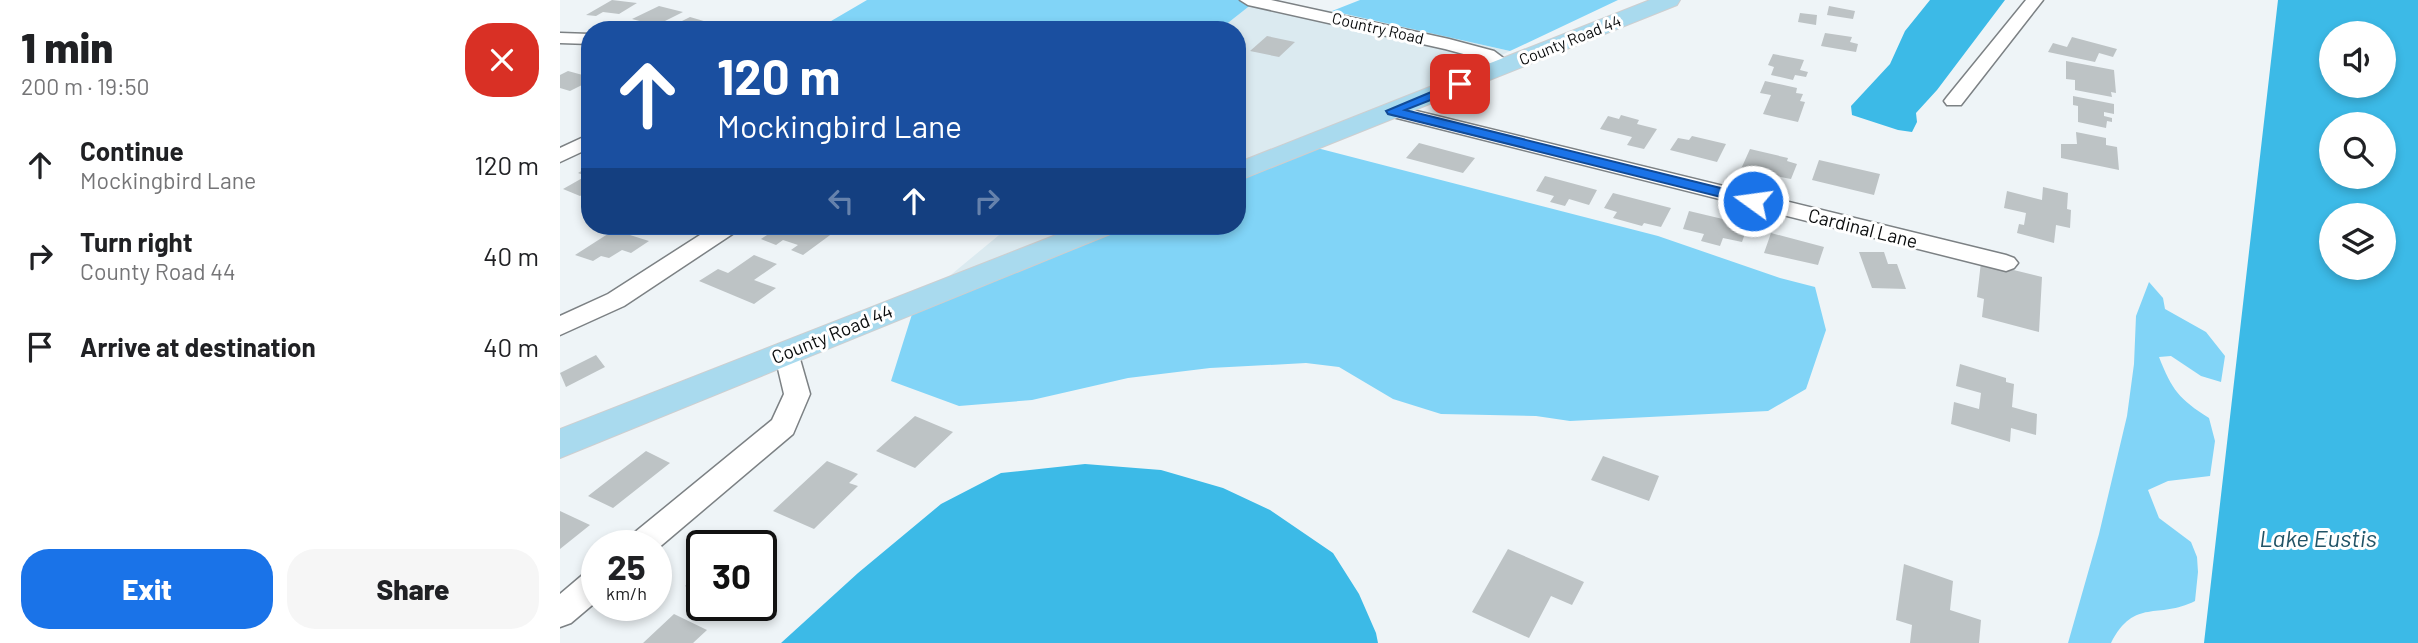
<!DOCTYPE html>
<html lang="en">
<head>
<meta charset="utf-8">
<style>
  :root { --surface:#fff; --page:#f6f6f6; --text:#202124; --muted:#757577; --accent:#1a73e8 }
  body { margin:0; font-family:Barlow,sans-serif; background:var(--page); color:var(--text); height:100vh; display:flex; flex-direction:column; font-size:26px; white-space:nowrap }
  * { box-sizing:border-box; margin:0 }
  p { font-size:23px; color:var(--muted) }
  .icon { flex:none; width:38px; height:38px; fill:none; stroke:currentColor; stroke-width:2; stroke-linecap:round; stroke-linejoin:round }
  .map { position:relative; flex:1; overflow:hidden }
  .side { display:flex; flex-direction:column; background:var(--surface); width:560px }
  .side>* { flex:none }
  .banner { position:absolute; left:21px; top:21px; width:665px; height:214px; border-radius:28px; box-shadow:0 4px 10px #0003; background:#1a4fa0; color:#fff; overflow:hidden }
  .buttons { position:absolute; left:1759px; top:21px; display:grid; gap:14px }
  .buttons a { display:grid; place-items:center; width:77px; height:77px; border-radius:50%; background:var(--surface); box-shadow:0 4px 10px #0003; font-size:35px }
  .speed { position:absolute; left:21px; top:530px; display:flex; gap:14px; font-size:35px; font-weight:700; text-align:center }
  .speed>* { display:grid; place-content:center; width:91px; height:91px; border-radius:50%; background:var(--surface); box-shadow:0 4px 10px #0003; line-height:1 }
  .speed small { font-size:18px; font-weight:400 }
  .speed .limit { border:4px solid #111; border-radius:10px; background:#fff; color:#111 }
  .pin { position:absolute; display:grid; place-items:center; width:60px; height:60px; color:#fff; margin:-30px; border-radius:14px; box-shadow:0 4px 10px #0006 }
  .me { position:absolute; width:77px; margin:-38px; rotate:284deg; stroke-linejoin:round; filter:drop-shadow(0 0 5px #0008) }
  .turn { display:flex; align-items:center; gap:24px; height:147px; padding:0 21px; font-size:32px }
  .turn .icon { width:91px; height:91px; stroke-width:2.5 }
  .turn b { display:block; font-size:49px; line-height:60px }
  .lanes { display:flex; align-items:center; height:66px; padding:0 21px; background:#0003; justify-content:center; gap:35px; direction:ltr }
  .lanes .off { opacity:.35 }
  .round { display:grid; place-items:center; flex:none; width:74px; height:74px; border-radius:28px; background:var(--page) }
  .headline { display:flex; align-items:center; justify-content:space-between; height:119px; padding:0 21px }
  h1 { font-size:42px; font-weight:800; line-height:52px }
  .button { display:flex; gap:14px; margin-top:auto; padding:14px 21px }
  .button a { flex:1; height:80px; border-radius:28px; background:var(--accent); color:#fff; font-size:28px; font-weight:800; line-height:80px; text-align:center }
  .button a+a { background:var(--page); color:var(--text) }
  ul { padding:0; list-style:none }
  li { display:flex; align-items:center; gap:21px; height:91px; padding:0 21px }
  li div { flex:1 }
  li b { display:block; font-size:26px }
  li em { font-style:normal }
  main { display:flex; flex:1; min-height:0 }
  .map>svg:first-child { display:block }
  .built { fill:#dbeaf0 }
  .green { fill:#81d4f7 }
  .water { fill:#3cbae7; fill-rule:evenodd }
  .building { fill:#bdc3c5 }
  .lines { fill:none; stroke-linecap:round; stroke-linejoin:round }
  .minor-casing { stroke:#7c8184; stroke-width:3 }
  .major-casing { stroke:#cececf; stroke-width:2 }
  .minor { fill:#fff; fill-rule:evenodd }
  .major { fill:#a9daee; fill-rule:evenodd }
  .route { fill:#1a73e8; stroke:#114b97; stroke-width:2 }
  .labels { text-anchor:middle; stroke-width:6; stroke-linejoin:round; paint-order:stroke }
  .far-street-label { font-size:16px; fill:#0a0c0d; stroke:#fff }
  .street-label { font-size:19px; fill:#0a0c0d; stroke:#fff }
  .near-water-label { font-size:24px; font-style:italic; fill:#225467; stroke:#fff }
</style>
</head>
<body>
<main>
<section class="side">
<div class="headline"><div><h1>1 min</h1><p>200 m · 19:50</p></div><a class="round" style="background:#d93025;color:#fff"><svg class="icon" aria-label="close" viewBox="0 0 24 24"><path d="M6 6l12 12M18 6L6 18"/></svg></a></div>
<ul>
<li><svg class="icon" aria-label="ahead" viewBox="0 0 24 24"><path d="M12 20V5M6 11l6-6 6 6"/></svg><div><b>Continue</b><p>Mockingbird Lane</p></div><em>120 m</em></li>
<li><svg class="icon" aria-label="right" viewBox="0 0 24 24"><path d="M7 20v-9h11M14 6l5 5-5 5"/></svg><div><b>Turn right</b><p>County Road 44</p></div><em>40 m</em></li>
<li><svg class="icon" aria-label="arrive" viewBox="0 0 24 24"><path d="M6 21V4h12l-3 4 3 4H6"/></svg><div><b>Arrive at destination</b></div><em>40 m</em></li>
</ul>
<div class="button"><a>Exit</a><a>Share</a></div>
</section>
<div class="map">
<svg width="1858" height="643" viewBox="0 0 1858 643">
  <rect width="100%" height="100%" fill="#eef4f7"/>
  <!-- built -->
  <path class="built" d="M697,0L772,11L950,51L882,85L677,167V30H659Z
    M450,226H531L375,288Z"/>
  <!-- green -->
  <path class="green" d="M307,0H697L659,30H289L266,24Z
    M800,0H1058L950,51L772,11Z
    M757,148L1098,236L1220,278L1255,287L1266,330L1246,389L1208,411L1010,421L976,416L881,414L833,399L779,367L746,363L650,368L568,378L472,400L399,406L331,381L353,311L563,226H677V180Z
    M1589,282L1603,298L1605,309L1646,332L1665,356L1661,382L1641,376L1611,356L1599,357C1612,390 1619,399 1649,418L1655,441L1650,476L1608,481L1588,490L1599,518L1631,542L1637,557L1638,572L1635,601C1598,620 1575,597 1551,643H1508L1539,534L1567,416L1574,364L1576,316Z"/>
  <!-- water -->
  <path class="water" d="M1370,0H1445L1377,90L1356,113L1357,122L1352,132L1338,130L1292,115L1291,106L1330,64L1345,31Z
    M1718,0H1858V643H1644ZM1771,33H1824V86H1771ZM1771,124H1824V177H1771ZM1771,215H1824V268H1771Z
    M525,464L601,470L663,488L710,510L773,553L799,594L816,633L818,643H221L298,573L381,504L441,473Z"/>
  <!-- building -->
  <path class="building" d="M52,0L77,3L59,14L43,12L36,16L26,15Z
    M99,6L123,12L91,28L81,26L87,23L72,19Z
    M1269,6L1295,11L1293,19L1267,15Z
    M1240,13L1257,15L1256,25L1238,22Z
    M130,17L154,24L142,30H125L112,26Z
    M1265,33L1292,37L1290,42L1298,44L1296,52L1261,46Z
    M707,36L735,42L719,57L690,51Z
    M1512,37L1557,49L1553,57L1539,53L1535,62L1488,52L1493,43L1507,47Z
    M1213,54L1244,60L1240,70L1248,72L1246,77L1235,75L1233,80L1211,75L1214,67L1208,65Z
    M1506,61L1554,70L1556,93L1551,92L1552,97L1515,90V80L1506,79Z
    M8,71L30,77V81L10,91L0,88V75Z
    M1205,81L1237,88L1236,93L1243,94L1240,101L1245,102L1238,122L1203,114L1211,95L1200,93Z
    M1513,96L1554,104V114L1544,112V116L1552,118V122L1547,121L1546,128L1518,122V106L1513,105Z
    M1061,115L1079,120L1077,124L1097,129L1084,149L1067,145L1072,137L1040,129L1048,116L1059,119Z
    M1516,132L1546,138V145L1557,147L1559,170L1501,158V144H1517Z
    M1132,136L1166,144L1157,162L1110,150L1118,138L1129,140Z
    M859,143L915,158L903,173L846,158Z
    M1190,149L1228,158L1227,161L1237,164L1231,179L1181,169Z
    M1259,160L1320,174L1314,195L1252,180Z
    M30,166V191L20,196L3,189L26,176L18,173Z
    M985,176L1037,190L1029,205L1009,199L1005,206L990,202L994,196L976,191Z
    M1483,187L1508,193L1507,209L1511,210L1510,228L1496,225L1494,243L1457,233L1459,224L1464,225L1466,213L1444,208L1447,191L1482,200Z
    M1053,193L1111,208L1101,227L1084,223L1082,226L1053,218L1057,212L1044,208Z
    M1129,211L1188,225L1182,242L1163,238L1160,246L1141,241L1144,234L1123,229Z
    M221,226H265L277,230L243,255L231,250L238,245L223,240L216,245L201,239Z
    M54,230L89,241L71,253L62,250L49,258L41,256L33,261L15,255Z
    M1211,233L1264,247L1258,265L1204,253Z
    M1299,252H1324L1328,264H1337L1346,289L1312,288Z
    M194,255L217,264L194,280L216,288L194,304L139,281L158,269L168,273Z
    M1421,262L1482,277L1479,332L1422,317L1424,299L1417,297Z
    M36,355L45,367L6,387L0,373Z
    M1400,364L1446,378V382L1454,384L1452,407L1477,414L1476,435L1451,428L1450,442L1391,424L1394,402L1419,409L1421,393L1396,386Z
    M355,416L393,432L355,468L316,451Z
    M86,451L110,463L53,508L28,496Z
    M1043,456L1099,476L1089,501L1031,480Z
    M267,461L298,474L289,483L298,486L254,529L213,511Z
    M0,511L30,525L0,549Z
    M948,549L1024,582L1012,605L991,596L969,638L912,612Z
    M1344,564L1393,581L1390,610L1421,620L1419,643H1350L1352,625L1336,620Z
    M142,572V595L125,586Z
    M114,614L147,630L133,643H83Z"/>
  <g class="lines">
    <defs>
      <path id="minor" d="M680,0H711L889,39L934,51L954,66L945,71L922,59L885,49L688,5Z
        M1466,0H1483L1401,105H1387L1384,101L1387,97Z
        M0,33L30,34V44L0,43Z
        M832,105L1446,255L1454,258L1458,263L1454,268L1446,271L825,115L822,111L825,107Z
        M30,134V148L0,162V148Z
        M154,226H180L177,231L64,306L0,335V316L48,294Z
        M227,343L236,345L250,394L233,434L96,550V546H65L69,537L212,420L224,394L214,352L218,345Z
        M37,568V601L11,623L0,627V594L26,572Z"/>
      <path id="major" d="M1090,0H1120L1117,5L677,181V163Z
        M519,226H559L555,232L0,458V429Z"/>
    </defs>
    <!-- minor casing -->
    <use href="#minor" class="minor-casing"/>
    <!-- major casing -->
    <use href="#major" class="major-casing"/>
    <!-- minor -->
    <use href="#minor" class="minor"/>
    <!-- major -->
    <use href="#major" class="major"/>
  </g>
  <!-- route -->
  <path class="route" d="M900,80L906,84L904,87L845,110L1193,196L1200,201L1193,205L828,114L826,111Z"/>
  <g class="labels">
    <!-- far-street labels -->
    <g class="far-street-label">
      <text transform="translate(818 28) rotate(13)" y="6">Country Road</text>
      <text transform="translate(1010 40) rotate(-22)" y="6">County Road 44</text>
    </g>
    <!-- street labels -->
    <g class="street-label">
      <text transform="translate(1303 228) rotate(14)" y="7">Cardinal Lane</text>
      <text transform="translate(272 334) rotate(-22)" y="7">County Road 44</text>
    </g>
    <!-- near-water labels -->
    <g class="near-water-label">
      <text x="1758" y="547">Lake Eustis</text>
    </g>
  </g>
</svg>
<div class="buttons">
<a><svg class="icon" aria-label="sound" viewBox="0 0 24 24"><path d="M4 9h4l5-4v14l-5-4H4zM17 9q2 3 0 6"/></svg></a>
<a><svg class="icon" aria-label="search" viewBox="0 0 24 24"><circle cx="10" cy="10" r="6"/><path d="M15 15l6 6"/></svg></a>
<a><svg class="icon" aria-label="layers" viewBox="0 0 24 24"><path d="M12 4l9 5-9 5-9-5zM3 14l9 5 9-5"/></svg></a>
</div>
<div class="speed"><div>25<small>km/h</small></div><div class="limit">30</div></div>
<div class="pin" style="left:900px;top:84px;background:#d93025"><svg class="icon" aria-label="arrive" viewBox="0 0 24 24"><path d="M6 21V4h12l-3 4 3 4H6"/></svg></div>
<svg class="me" style="left:1193px;top:201px" viewBox="-20 -20 40 40"><circle r="17" fill="#1a73e8" stroke="#fff" stroke-width="3"/><path d="M0-11L8 9 0 5-8 9z" fill="#fff"/></svg>
<div class="banner">
<div class="turn"><svg class="icon" aria-label="ahead" viewBox="0 0 24 24"><path d="M12 20V5M6 11l6-6 6 6"/></svg><div><b>120 m</b>Mockingbird Lane</div></div>
<div class="lanes"><svg class="icon off" aria-label="left" viewBox="0 0 24 24"><path d="M17 20v-9H6M10 6l-5 5 5 5"/></svg><svg class="icon" aria-label="ahead" viewBox="0 0 24 24"><path d="M12 20V5M6 11l6-6 6 6"/></svg><svg class="icon off" aria-label="right" viewBox="0 0 24 24"><path d="M7 20v-9h11M14 6l5 5-5 5"/></svg></div>
</div>
</div>
</main>
</body>
</html>
